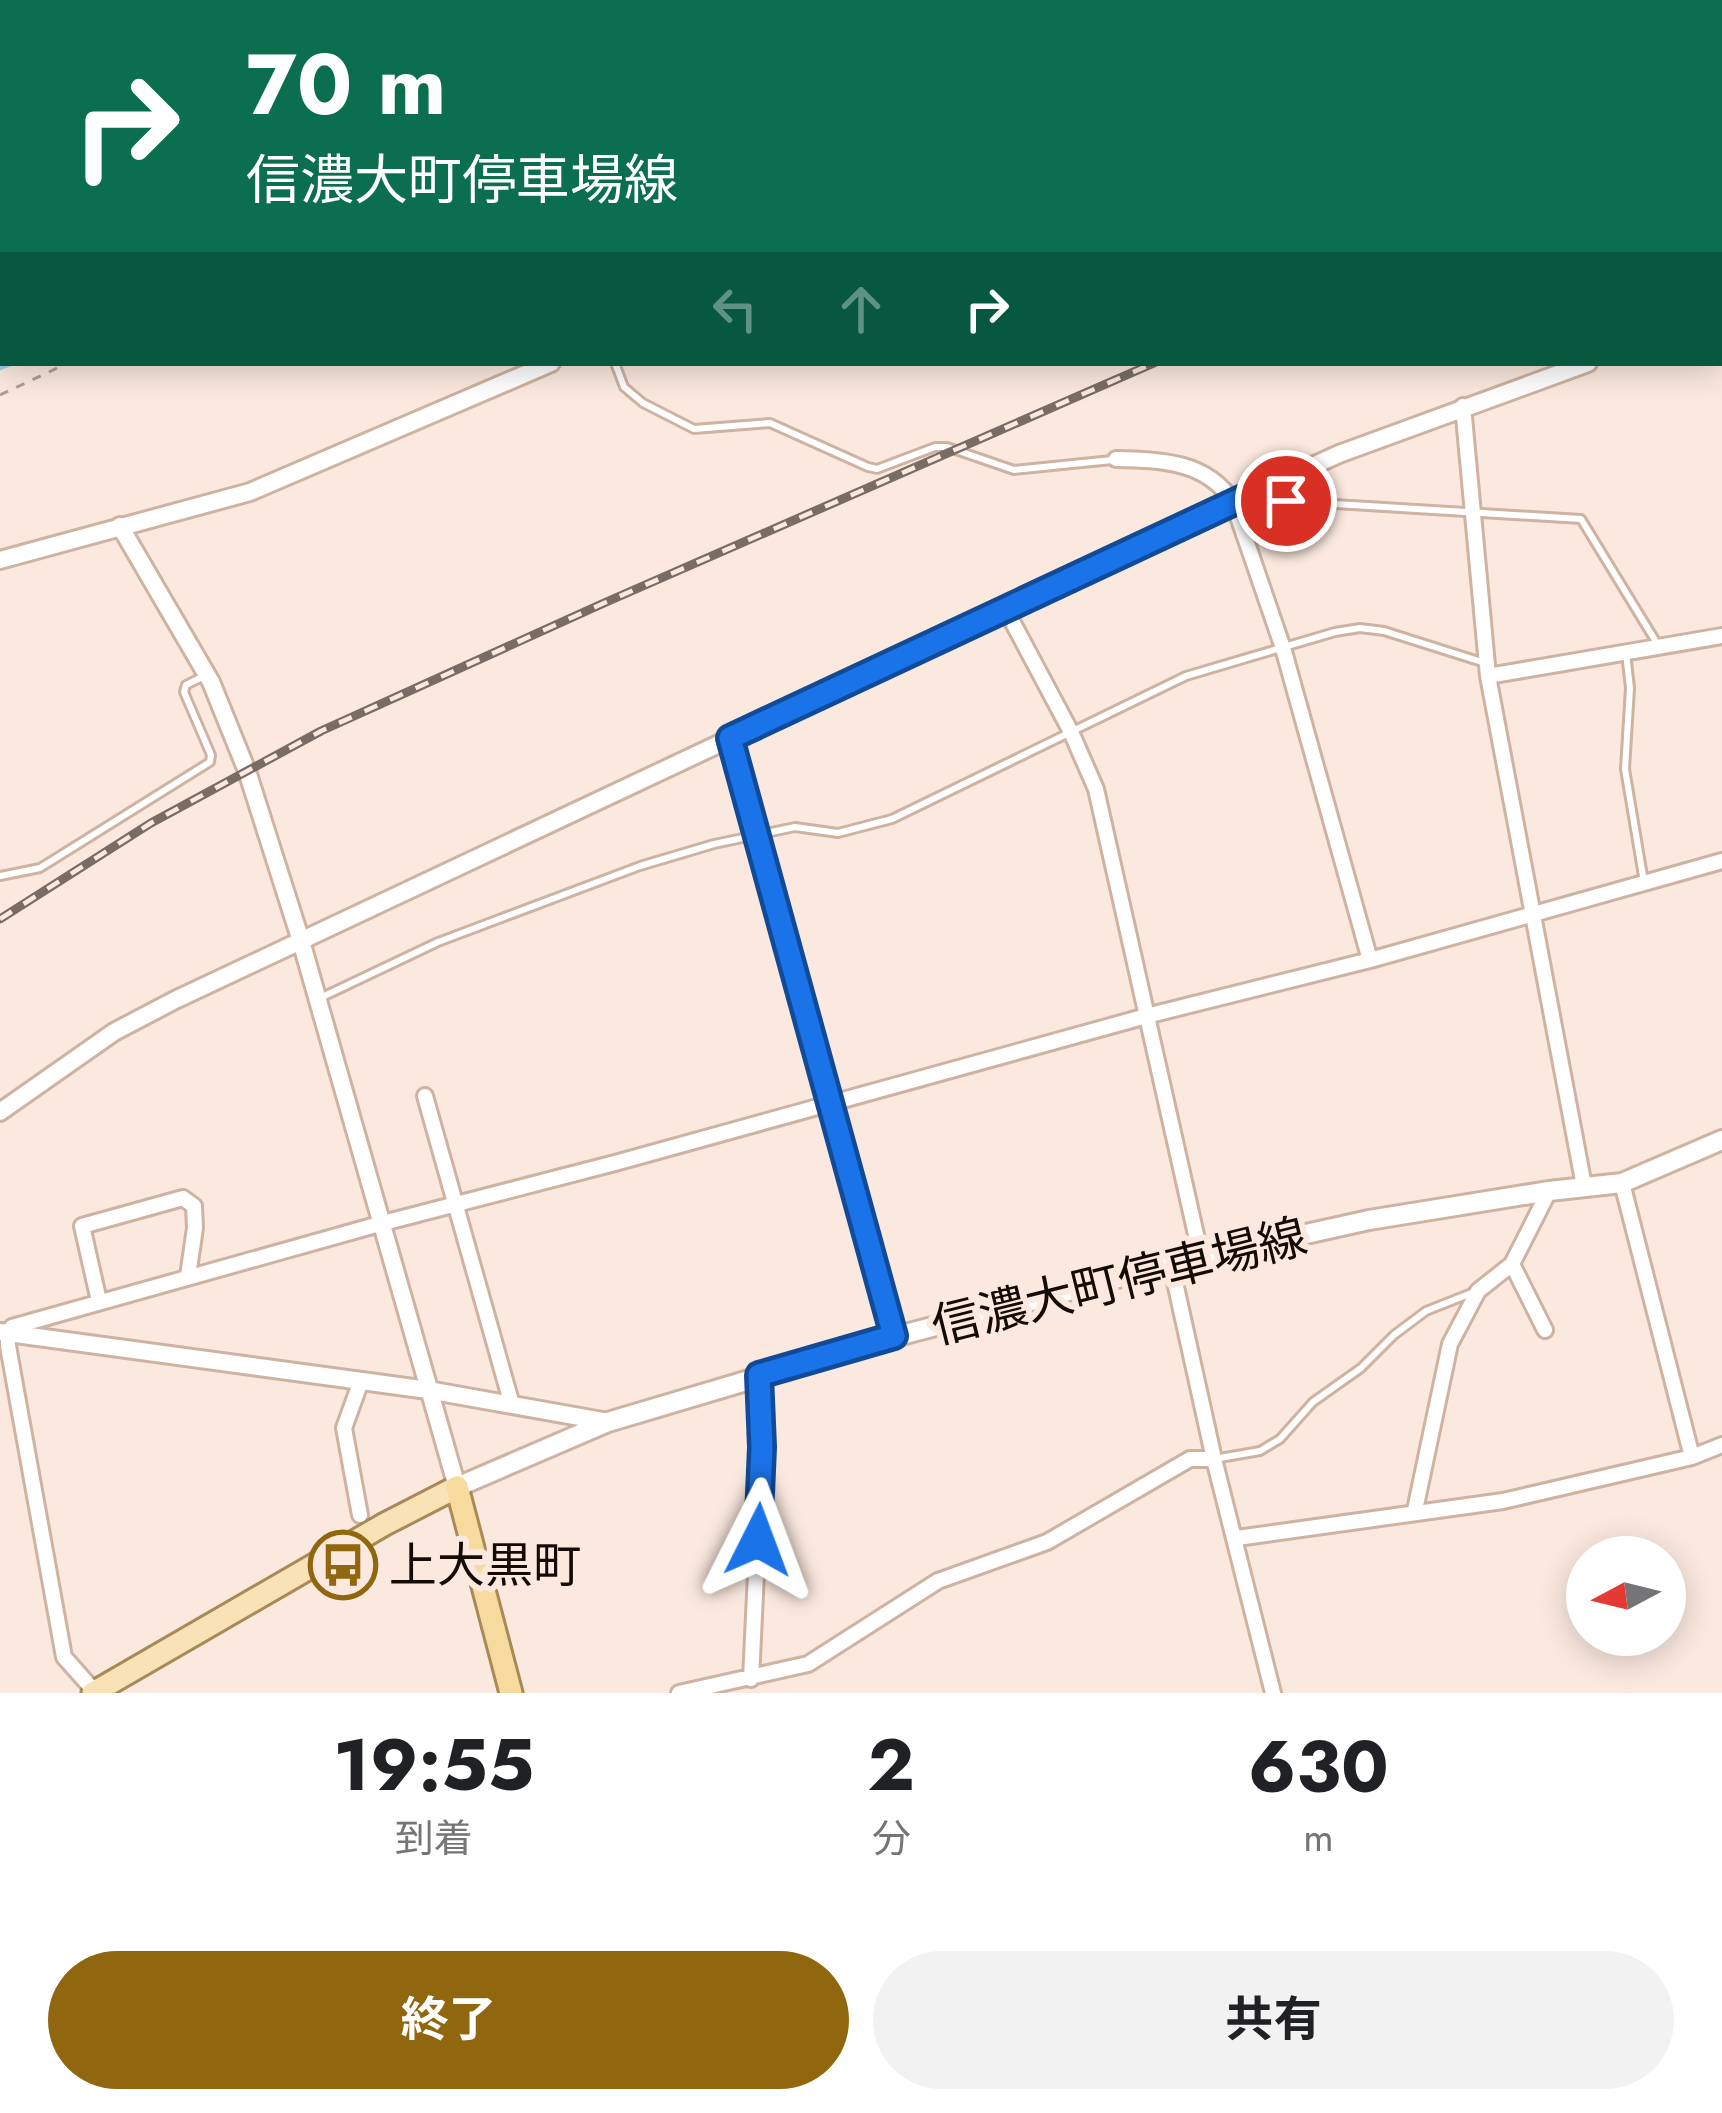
<!DOCTYPE html>
<html lang="ja">
<head>
<meta charset="utf-8">
<style>
  :root { --surface:#fff; --page:#f2f2f2; --text:#202124; --muted:#757577; --accent:#90660e }
  body { margin:0; font-family:Jost,"Noto Sans JP",sans-serif; background:var(--page); color:var(--text); height:100vh; display:flex; flex-direction:column; font-size:45px; white-space:nowrap }
  * { box-sizing:border-box; margin:0 }
  p { font-size:39px; color:var(--muted) }
  .icon { flex:none; width:66px; height:66px; fill:none; stroke:currentColor; stroke-width:2; stroke-linecap:round; stroke-linejoin:round }
  .map { position:relative; height:1693px; overflow:hidden }
  .sheet { display:flex; flex-direction:column; background:var(--surface); flex:1 }
  .sheet>* { flex:none }
  .hud { position:absolute; left:0px; top:0px; width:1722px; height:366px; box-shadow:0 6px 30px #0003; background:#0b6e4f; color:#fff; overflow:hidden }
  .needle { width:78px; rotate:263deg }
  .tools { position:absolute; left:1566px; top:1536px; display:grid; gap:24px }
  .tools a { display:grid; place-items:center; width:120px; height:120px; border-radius:50%; background:var(--surface); box-shadow:0 6px 30px #0003; font-size:60px }
  .pin { position:absolute; display:grid; place-items:center; width:102px; height:102px; color:#fff; margin:-51px; border:6px solid #fff; border-radius:50%; box-shadow:0 3px 12px #0007 }
  .me { position:absolute; width:132px; margin:-66px; rotate:3deg; stroke-linejoin:round; filter:drop-shadow(0 0 9px #0008) }
  .turn { display:flex; align-items:center; gap:42px; height:252px; padding:0 48px; font-size:54px }
  .turn .icon { width:156px; height:156px; stroke-width:2.5 }
  .turn b { display:block; font-size:84px; line-height:102px }
  .lanes { display:flex; align-items:center; height:114px; padding:0 48px; background:#0003; justify-content:center; gap:60px; direction:ltr }
  .lanes .off { opacity:.35 }
  .eta { display:flex; justify-content:space-evenly; align-items:center; height:204px; text-align:center }
  .eta b { font-size:72px; font-weight:700; line-height:84px }
  .button { display:flex; gap:24px; margin-top:auto; padding:24px 48px }
  .button a { flex:1; height:138px; border-radius:72px; background:var(--accent); color:#fff; font-size:48px; font-weight:700; line-height:138px; text-align:center }
  .button a+a { background:var(--page); color:var(--text) }
  .map>svg:first-child { display:block }
  .lines { fill:none; stroke-linecap:round; stroke-linejoin:round }
  .stream { stroke:#9dcce0; stroke-width:4.5 }
  .service-casing { stroke:#ceb2a2; stroke-width:12 }
  .minor-casing { stroke:#ceb2a2; stroke-width:20 }
  .tertiary-casing { stroke:#ceb2a2; stroke-width:22 }
  .secondary-casing { stroke:#ceb2a2; stroke-width:24 }
  .primary-casing { stroke:#a68b59; stroke-width:27 }
  .trunk-casing { stroke:#a68b59; stroke-width:27 }
  .path { stroke:#afa097; stroke-width:3; stroke-dasharray:9 9; stroke-linecap:butt }
  .service { stroke:#fff; stroke-width:6 }
  .minor { stroke:#fff; stroke-width:14 }
  .tertiary { stroke:#fff; stroke-width:16 }
  .secondary { stroke:#fff; stroke-width:18 }
  .primary { stroke:#f9e3b6; stroke-width:21 }
  .trunk { stroke:#f7da9e; stroke-width:21 }
  .rail-casing { stroke:#796c65; stroke-width:9 }
  .rail { stroke:#fbe9df; stroke-width:4.5; stroke-dasharray:14; stroke-linecap:butt }
  .route-casing { stroke:#114b97; stroke-width:30 }
  .route { stroke:#1a73e8; stroke-width:21 }
  .labels { text-anchor:middle; stroke-width:12; stroke-linejoin:round; paint-order:stroke }
  .street-label { font-size:48px; fill:#140b06; stroke:#fbe9df }
  .poi-label { font-size:48px; fill:#140b06; stroke:#fbe9df; text-anchor:start }
</style>
</head>
<body>
<div class="map">
<svg width="1722" height="1693" viewBox="0 0 1722 1693">
  <rect width="100%" height="100%" fill="#fbe9df"/>
  <g class="lines">
    <!-- stream -->
    <path class="stream" d="M695,3L701,0
      M0,368L13,363"/>
    <defs>
      <path id="service" d="M615,363L624,387L643,403L694,429L770,423L868,467L877,469L935,447H947L1014,470L1112,460
        M1265,491L1286,501L1581,519L1658,645
        M1626,653L1630,688L1625,769L1644,882
        M0,876L40,868L210,762L211,755L184,692L186,685L204,676
        M318,999L438,942L640,866L714,844L795,827L838,833L892,819L1186,676L1335,632L1360,628L1384,631L1485,663
        M1214,1459L1260,1451L1280,1439L1313,1402L1361,1368L1394,1335L1426,1311L1474,1292"/>
      <path id="minor" d="M410,0L411,3
        M1463,406L1488,676L1584,1186
        M1116,459C1161,460 1207,461 1233,502L1283,648L1370,960
        M1005,608L1071,732L1096,789L1201,1257
        M1488,676L1722,636
        M730,738L894,1337
        M425,1096L512,1405
        M1622,1183L1692,1457
        M1171,1264L1214,1459L1273,1693
        M1512,1264L1545,1330
        M99,1301L82,1226L183,1198L194,1206L195,1228L188,1276
        M1415,1510L1450,1344L1478,1291L1512,1264L1549,1191
        M360,1515L344,1428L361,1381
        M1237,1538L1503,1501L1692,1457L1722,1445
        M751,1679L762,1447L759,1375
        M96,1693L64,1657L8,1346V1333L12,1327L383,1223L615,1163L1150,1015L1370,960L1722,861
        M679,1693L808,1664L938,1581L1047,1542L1190,1459H1214"/>
      <path id="tertiary" d="M1648,0L1650,3
        M1364,3L1371,0
        M1719,133L1722,139
        M1719,318L1722,316
        M120,526L211,682L247,771L301,941L457,1487
        M0,560L250,492L551,363
        M0,1112L114,1032L175,1000L1233,502L1339,454L1588,363
        M0,1332L428,1390L608,1422"/>
      <path id="secondary" d="M457,1487L608,1422L894,1337L1171,1264L1369,1220L1549,1191L1622,1183L1722,1140"/>
      <path id="primary" d="M93,1693L385,1524L457,1487"/>
      <path id="trunk" d="M457,1487L511,1693"/>
    </defs>
    <!-- service casing -->
    <use href="#service" class="service-casing"/>
    <!-- minor casing -->
    <use href="#minor" class="minor-casing"/>
    <!-- tertiary casing -->
    <use href="#tertiary" class="tertiary-casing"/>
    <!-- secondary casing -->
    <use href="#secondary" class="secondary-casing"/>
    <!-- primary casing -->
    <use href="#primary" class="primary-casing"/>
    <!-- trunk casing -->
    <use href="#trunk" class="trunk-casing"/>
    <!-- path -->
    <path class="path" d="M660,3L666,0
      M750,3L755,0
      M0,348L3,346
      M0,395L68,363"/>
    <!-- service -->
    <use href="#service" class="service"/>
    <!-- minor -->
    <use href="#minor" class="minor"/>
    <!-- tertiary -->
    <use href="#tertiary" class="tertiary"/>
    <!-- secondary -->
    <use href="#secondary" class="secondary"/>
    <!-- primary -->
    <use href="#primary" class="primary"/>
    <!-- trunk -->
    <use href="#trunk" class="trunk"/>
    <defs>
      <path id="rail" d="M1719,115L1722,113
        M0,919L151,823L321,731L604,603L1154,363"/>
    </defs>
    <!-- rail casing -->
    <use href="#rail" class="rail-casing"/>
    <!-- rail -->
    <use href="#rail" class="rail"/>
  </g>
  <g class="lines">
    <defs>
      <path id="route" d="M758,1540L762,1447L759,1375L894,1336L730,738L1262,489L1286,501"/>
    </defs>
    <!-- route casing -->
    <use href="#route" class="route-casing"/>
    <!-- route -->
    <use href="#route" class="route"/>
  </g>
  <!-- icons -->
  <defs>
    <symbol id="bus-ring" viewBox="-11 -11 22 22"><circle r="9.5" fill="#fbe9df" stroke="#90660e" stroke-width="1.5"/><path d="M-5-6H5V4H4V6H2V4H-2V6H-4V4H-5ZM-3.5-4V0h7V-4ZM-3.5 1.2v1.5H-2V1.2ZM2 1.2v1.5H3.5V1.2Z" fill="#90660e"/></symbol>
  </defs>
  <g fill-rule="evenodd">
    <use href="#bus-ring" x="305" y="1527" width="76" height="76"/>
  </g>
  <g class="labels">
    <!-- street labels -->
    <g class="street-label">
      <text transform="translate(1119 1281) rotate(-14)" y="17">信濃大町停車場線</text>
    </g>
    <!-- poi labels -->
    <g class="poi-label">
      <text x="389" y="1582">上大黒町</text>
    </g>
  </g>
</svg>
<div class="tools">
<a><svg class="needle" viewBox="-14 -14 28 28"><path d="M0-13l5 13h-10z" fill="#e53935"/><path d="M0 13l5-13h-10z" fill="#757577"/></svg></a>
</div>
<div class="pin" style="left:1286px;top:501px;background:#d93025"><svg class="icon" aria-label="arrive" viewBox="0 0 24 24"><path d="M6 21V4h12l-3 4 3 4H6"/></svg></div>
<svg class="me" style="left:758px;top:1540px" viewBox="-20 -20 40 40"><path d="M0-17L14 15 0 8-14 15z" fill="#1a73e8" stroke="#fff" stroke-width="4"/></svg>
<div class="hud">
<div class="turn"><svg class="icon" aria-label="right" viewBox="0 0 24 24"><path d="M7 20v-9h11M14 6l5 5-5 5"/></svg><div><b>70 m</b>信濃大町停車場線</div></div>
<div class="lanes"><svg class="icon off" aria-label="left" viewBox="0 0 24 24"><path d="M17 20v-9H6M10 6l-5 5 5 5"/></svg><svg class="icon off" aria-label="ahead" viewBox="0 0 24 24"><path d="M12 20V5M6 11l6-6 6 6"/></svg><svg class="icon" aria-label="right" viewBox="0 0 24 24"><path d="M7 20v-9h11M14 6l5 5-5 5"/></svg></div>
</div>
</div>
<section class="sheet">
<div class="eta">
<div><b>19:55</b><p>到着</p></div>
<div><b>2</b><p>分</p></div>
<div><b>630</b><p>m</p></div>
</div>
<div class="button"><a>終了</a><a>共有</a></div>
</section>
</body>
</html>
